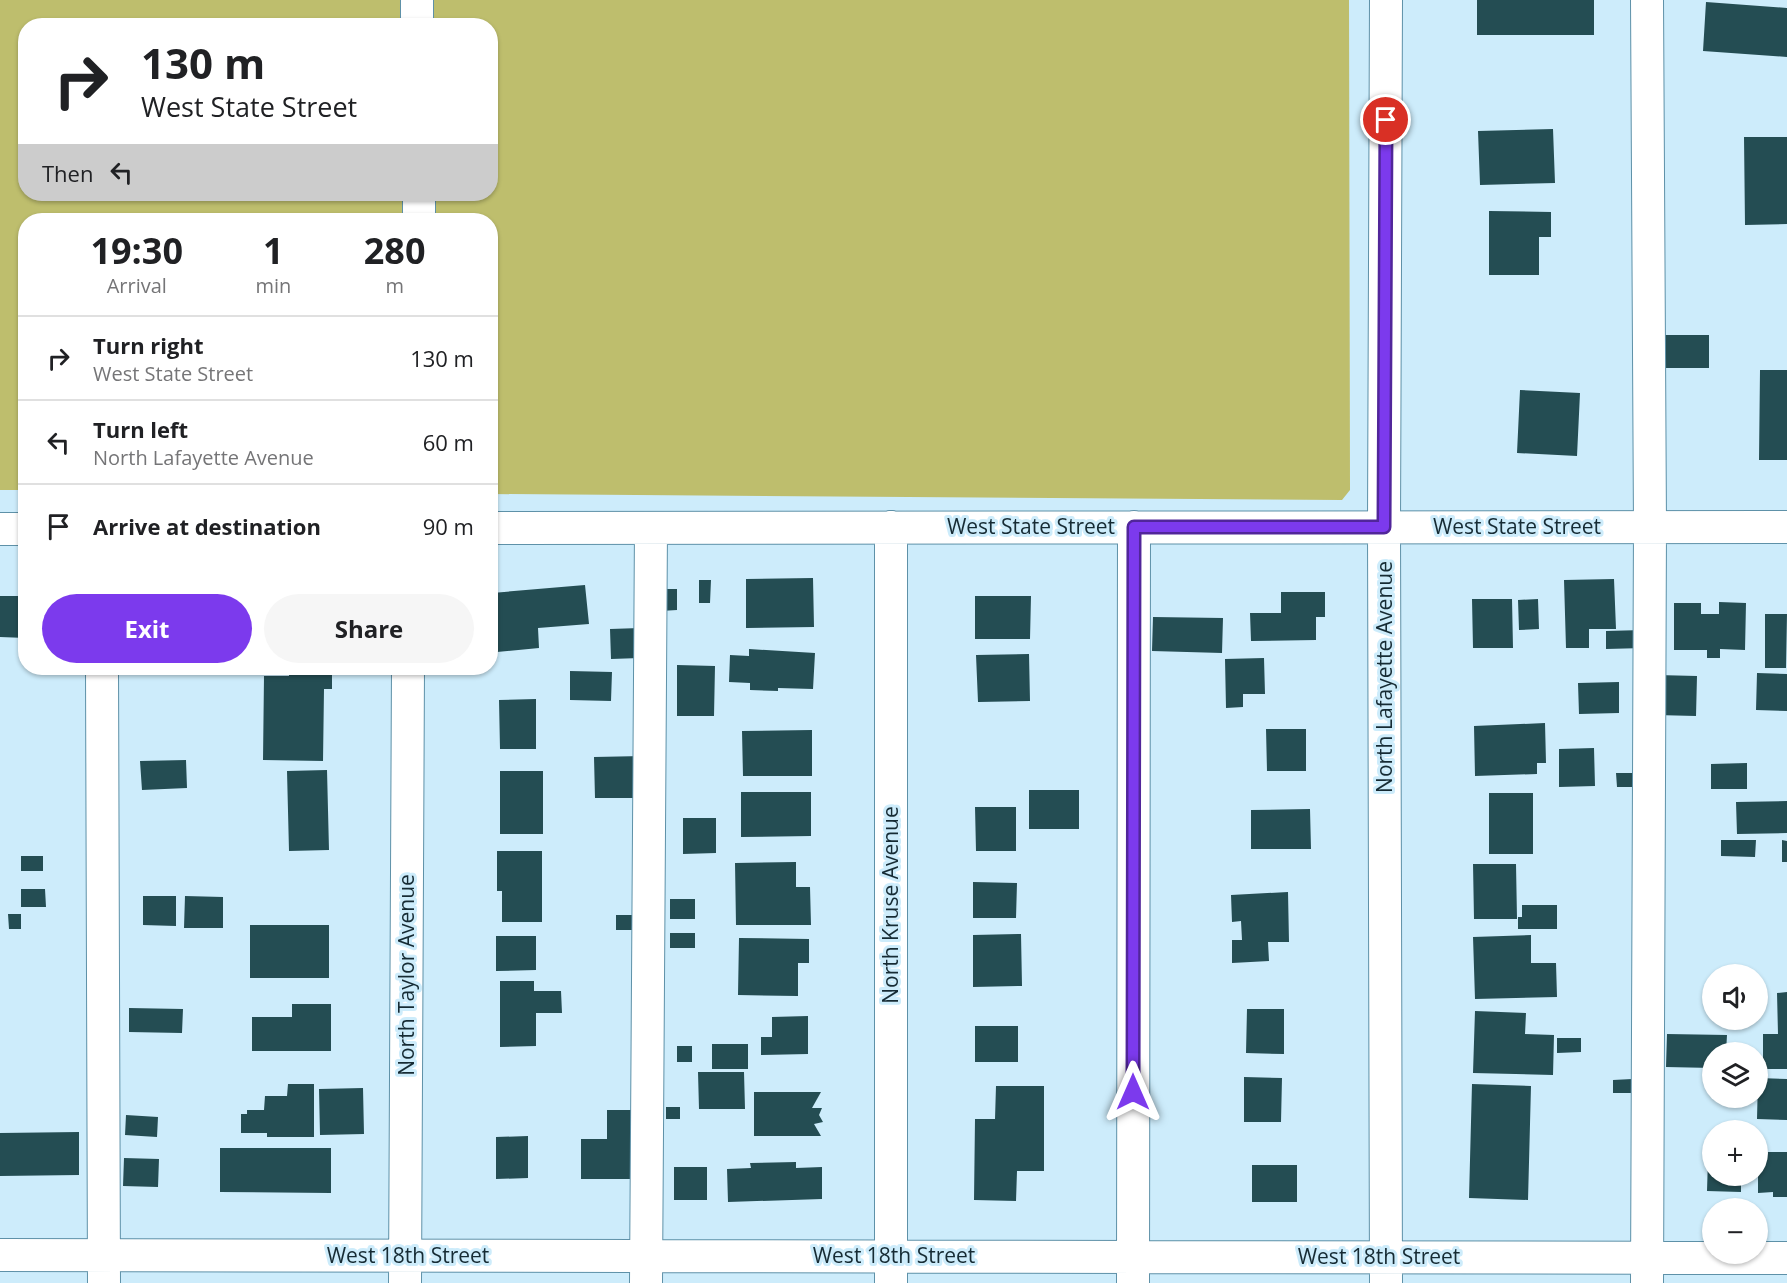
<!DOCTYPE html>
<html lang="en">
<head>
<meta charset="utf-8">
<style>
  :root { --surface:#fff; --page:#f6f6f6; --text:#202124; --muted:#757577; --line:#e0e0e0; --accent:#7c3aed }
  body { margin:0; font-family:"Open Sans",sans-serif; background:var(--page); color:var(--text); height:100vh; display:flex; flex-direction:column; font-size:22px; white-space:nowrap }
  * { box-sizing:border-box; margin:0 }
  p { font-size:20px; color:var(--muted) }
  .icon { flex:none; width:33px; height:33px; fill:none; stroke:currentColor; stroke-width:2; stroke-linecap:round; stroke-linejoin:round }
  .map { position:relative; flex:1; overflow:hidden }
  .details { position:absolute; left:18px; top:213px; width:480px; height:462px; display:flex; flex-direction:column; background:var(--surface); border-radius:24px; box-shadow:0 2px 4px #0004 }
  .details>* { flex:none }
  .guide { position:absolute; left:18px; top:18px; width:480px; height:183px; border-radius:24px; box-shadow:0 2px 4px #0004; background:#fff; color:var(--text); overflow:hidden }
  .controls { position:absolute; left:1702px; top:964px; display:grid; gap:12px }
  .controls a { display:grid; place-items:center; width:66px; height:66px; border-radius:50%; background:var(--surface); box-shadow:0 2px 4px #0004; font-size:30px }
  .pin { position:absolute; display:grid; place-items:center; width:51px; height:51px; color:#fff; margin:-26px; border:3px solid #fff; border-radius:50%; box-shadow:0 2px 6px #0007 }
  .me { position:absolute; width:66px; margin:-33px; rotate:0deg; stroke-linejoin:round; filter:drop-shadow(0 0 4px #0008) }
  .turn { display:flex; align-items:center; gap:21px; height:126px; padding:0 24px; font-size:27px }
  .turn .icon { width:78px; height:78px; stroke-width:2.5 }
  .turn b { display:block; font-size:42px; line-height:51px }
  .then { display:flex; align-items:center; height:57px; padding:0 24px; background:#0003; gap:12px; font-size:22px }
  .eta { display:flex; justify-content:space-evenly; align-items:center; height:102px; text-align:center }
  .eta b { font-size:36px; font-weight:700; line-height:42px }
  .button { display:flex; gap:12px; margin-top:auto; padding:12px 24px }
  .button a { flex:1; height:69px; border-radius:36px; background:var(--accent); color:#fff; font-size:24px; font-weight:700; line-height:69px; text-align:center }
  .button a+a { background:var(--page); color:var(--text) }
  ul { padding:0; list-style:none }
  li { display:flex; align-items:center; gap:18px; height:84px; padding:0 24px; border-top:2px solid var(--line) }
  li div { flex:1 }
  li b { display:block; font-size:22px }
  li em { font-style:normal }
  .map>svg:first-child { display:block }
  .green { fill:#bebe6d; fill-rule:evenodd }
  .building { fill:#244d53 }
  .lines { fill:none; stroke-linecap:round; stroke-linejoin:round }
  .minor-casing { stroke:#5e91a8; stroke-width:34 }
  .minor { stroke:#fff; stroke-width:32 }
  .route-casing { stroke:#51269a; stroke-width:15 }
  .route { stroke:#7c3aed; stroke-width:10 }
  .labels { text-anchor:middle; stroke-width:6; stroke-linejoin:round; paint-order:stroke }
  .street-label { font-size:21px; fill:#162b34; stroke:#cdecfb }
</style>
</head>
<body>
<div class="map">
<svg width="1787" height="1283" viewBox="0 0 1787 1283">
  <rect width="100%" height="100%" fill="#cdecfb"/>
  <!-- green -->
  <path class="green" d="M0,0H1349L1350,490L1342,500L491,494L490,220H26L25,490H0ZM26,26H490V194H26Z"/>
  <!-- building -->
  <path class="building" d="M1477,0H1594V35H1477Z
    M1706,2L1787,8V57L1703,51Z
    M1553,129L1555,183L1480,185L1478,131Z
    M1744,137H1787V224L1745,225Z
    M1489,211L1551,212V237H1539V275H1489Z
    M1665,335H1709V368H1666Z
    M1760,370H1787V460H1759Z
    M1520,390L1580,393L1577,456L1517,453Z
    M813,578L814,627L746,628V579Z
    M1614,579L1616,629H1589V648H1566L1564,580Z
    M699,580H711L710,603H699Z
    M585,585L589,624L538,628L539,648L497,652L492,593Z
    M661,589H677V610L661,611Z
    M1281,592H1325V617H1316V640L1251,641L1250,613H1281Z
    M0,596H26V638L0,637Z
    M975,596H1031L1030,639H975Z
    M1472,599H1512L1513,648H1473Z
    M1538,599L1539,629L1519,630L1518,600Z
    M1719,602L1746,603L1745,650L1720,649V658H1707V650H1674V603H1701V614H1719Z
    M1765,614H1787L1786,668H1765Z
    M1153,617L1223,618L1222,653L1152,651Z
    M640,628V658L611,659L610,629Z
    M1643,630L1644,648L1606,649V631Z
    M749,649L815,653L813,689L778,688V691L750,690V683L729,682L730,655L749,656Z
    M1029,654L1030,701L978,702L976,655Z
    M1264,658L1265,694H1243V707L1226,708L1225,659Z
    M677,665L715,666L714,716H677Z
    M289,668H332V689H324L323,761L263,760L264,676H289Z
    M570,671L612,672L611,701L570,700Z
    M1757,673L1787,674V711L1756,710Z
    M1657,675L1697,676L1696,716L1656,715Z
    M1619,682V713L1579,714L1578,683Z
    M536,699V749H500L499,700Z
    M1545,723L1546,763H1537V774L1475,776L1474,726Z
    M1266,729H1306V771H1267Z
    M812,730V776H743L742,731Z
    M1594,748L1595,786L1559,787V749Z
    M643,756L644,798H595L594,757Z
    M186,760L187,788L142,790L140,761Z
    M1747,763V789H1711V764Z
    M327,770L329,850L289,851L287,771Z
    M500,771H543V834H500Z
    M1616,773H1638V787H1617Z
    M1029,790H1079V829H1029Z
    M741,792H811V836L741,837Z
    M1489,793H1533V854H1489Z
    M1787,801V833L1737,834L1736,802Z
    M975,807H1016V851H976Z
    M1310,809L1311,849H1251V810Z
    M683,818H716V853L683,854Z
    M1721,840H1756L1755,857L1721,856Z
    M1782,840L1787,841V862H1782Z
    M497,851H542V922H502V891H497Z
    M21,856H43V871H21Z
    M796,862V887H810L811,925H736L735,863Z
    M1473,864H1516L1517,919H1474Z
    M973,882L1017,883L1016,918H973Z
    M21,889H45L46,907H21Z
    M1288,892L1289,942H1268L1269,961L1232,963V940H1242L1241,921L1232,922L1231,895Z
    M143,896H176V926L143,925Z
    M185,896L223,897V928H184Z
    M670,899H695V919H670Z
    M1522,905H1557V929H1518V917H1522Z
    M8,914H21V929H9Z
    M616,915H638V930H616Z
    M250,925H329V978H250Z
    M670,933H695V948H670Z
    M1021,934L1022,986L973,987V935Z
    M1531,935V963H1556L1557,997L1475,999L1473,937Z
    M496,936H536V970L496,971Z
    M739,938L809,939V963H798V996L738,995Z
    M500,981H534V991H561L562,1013H536V1046L500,1047Z
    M1787,992V1069H1763V1034H1778L1777,993Z
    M292,1004H331V1051H252V1017H292Z
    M129,1008L183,1009L182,1033L129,1032Z
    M1247,1009H1284V1054L1246,1053Z
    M1475,1011L1526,1013L1525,1034L1554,1035L1553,1075L1473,1073Z
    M808,1016V1054L761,1055V1037H772V1017Z
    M975,1026H1018V1062H975Z
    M1667,1034L1727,1035L1726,1053H1713V1068L1666,1067Z
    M1557,1038H1581V1052L1557,1053Z
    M712,1044H748V1069H712Z
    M677,1046H692V1062H677Z
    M698,1072H744L745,1109H699Z
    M1244,1077L1282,1078L1281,1122H1244Z
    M1758,1078L1787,1079V1120L1757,1119Z
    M1632,1079V1093H1613V1080Z
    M288,1084H314V1137H267V1133H241V1114H247V1110H264L265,1096H287Z
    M1472,1084L1531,1086L1528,1200L1469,1198Z
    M996,1086H1044V1171H1017L1016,1201L974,1200L975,1119H995Z
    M363,1088L364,1134L320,1135L319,1089Z
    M754,1092H821L812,1108H822L819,1115L823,1122L814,1124L821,1136H754Z
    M666,1107H680V1119H666Z
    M607,1110H640V1179H581V1139H607Z
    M126,1115L158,1117L157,1137L125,1135Z
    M79,1132V1175L0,1176V1133Z
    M528,1136V1178L496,1179V1137Z
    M220,1148H331V1193L220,1192Z
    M1758,1152H1787V1197H1773V1192L1758,1193Z
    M124,1158L159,1159L158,1187L123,1186Z
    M1708,1159H1713V1176H1741V1192L1707,1191Z
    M796,1162V1168L822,1167V1199L728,1202L727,1169L751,1168L750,1163Z
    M1252,1165H1297V1202H1252Z
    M674,1167H707V1200H674Z"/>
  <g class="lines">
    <defs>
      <path id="minor" d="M417,0V26
        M1386,0L1384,527L1386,1283
        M419,194V220
        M490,528L1787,527
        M0,529H26
        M102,668L104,1283
        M0,1255L1787,1258
        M405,1283L408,668
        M646,1283L651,528
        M891,1283V527
        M1133,1283L1134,527
        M1647,1283L1650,527L1647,0"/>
    </defs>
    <!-- minor casing -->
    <use href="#minor" class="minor-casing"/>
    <!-- minor -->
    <use href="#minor" class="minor"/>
  </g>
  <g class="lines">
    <defs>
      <path id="route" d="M1133,1092L1134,527H1384L1386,120"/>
    </defs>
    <!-- route casing -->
    <use href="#route" class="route-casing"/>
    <!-- route -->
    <use href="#route" class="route"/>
  </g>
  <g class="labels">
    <!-- street labels -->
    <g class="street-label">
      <text x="1031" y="534">West State Street</text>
      <text x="1517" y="534">West State Street</text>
      <text transform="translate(1385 677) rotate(-90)" y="7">North Lafayette Avenue</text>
      <text transform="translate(891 905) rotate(-90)" y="7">North Kruse Avenue</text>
      <text transform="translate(407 975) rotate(-90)" y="7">North Taylor Avenue</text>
      <text x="408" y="1263">West 18th Street</text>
      <text x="894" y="1263">West 18th Street</text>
      <text x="1379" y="1264">West 18th Street</text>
    </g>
  </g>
</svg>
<div class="controls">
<a><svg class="icon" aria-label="sound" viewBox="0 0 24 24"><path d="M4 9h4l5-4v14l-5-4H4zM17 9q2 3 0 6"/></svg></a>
<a><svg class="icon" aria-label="layers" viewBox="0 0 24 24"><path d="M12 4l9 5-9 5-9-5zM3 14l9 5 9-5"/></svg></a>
<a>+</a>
<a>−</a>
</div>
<div class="pin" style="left:1386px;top:120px;background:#d93025"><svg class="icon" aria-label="arrive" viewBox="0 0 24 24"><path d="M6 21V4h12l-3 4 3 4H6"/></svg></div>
<svg class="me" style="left:1133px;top:1092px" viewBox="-20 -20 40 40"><path d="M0-17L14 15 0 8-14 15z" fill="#7c3aed" stroke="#fff" stroke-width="4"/></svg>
<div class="guide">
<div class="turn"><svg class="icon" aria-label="right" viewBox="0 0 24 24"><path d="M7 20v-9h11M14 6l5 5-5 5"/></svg><div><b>130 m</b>West State Street</div></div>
<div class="then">Then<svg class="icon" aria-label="left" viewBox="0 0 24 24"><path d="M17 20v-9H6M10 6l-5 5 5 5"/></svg></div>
</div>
<section class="details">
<div class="eta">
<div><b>19:30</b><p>Arrival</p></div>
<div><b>1</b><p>min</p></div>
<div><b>280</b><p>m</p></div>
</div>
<ul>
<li><svg class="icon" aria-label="right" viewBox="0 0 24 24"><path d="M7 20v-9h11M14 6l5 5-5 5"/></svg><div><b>Turn right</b><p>West State Street</p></div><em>130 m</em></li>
<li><svg class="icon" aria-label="left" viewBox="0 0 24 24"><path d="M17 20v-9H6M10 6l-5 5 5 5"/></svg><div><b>Turn left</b><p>North Lafayette Avenue</p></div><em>60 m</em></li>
<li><svg class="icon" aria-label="arrive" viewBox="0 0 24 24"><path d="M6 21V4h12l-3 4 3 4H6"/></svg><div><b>Arrive at destination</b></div><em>90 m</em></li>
</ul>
<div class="button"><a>Exit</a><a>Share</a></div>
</section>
</div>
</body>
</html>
